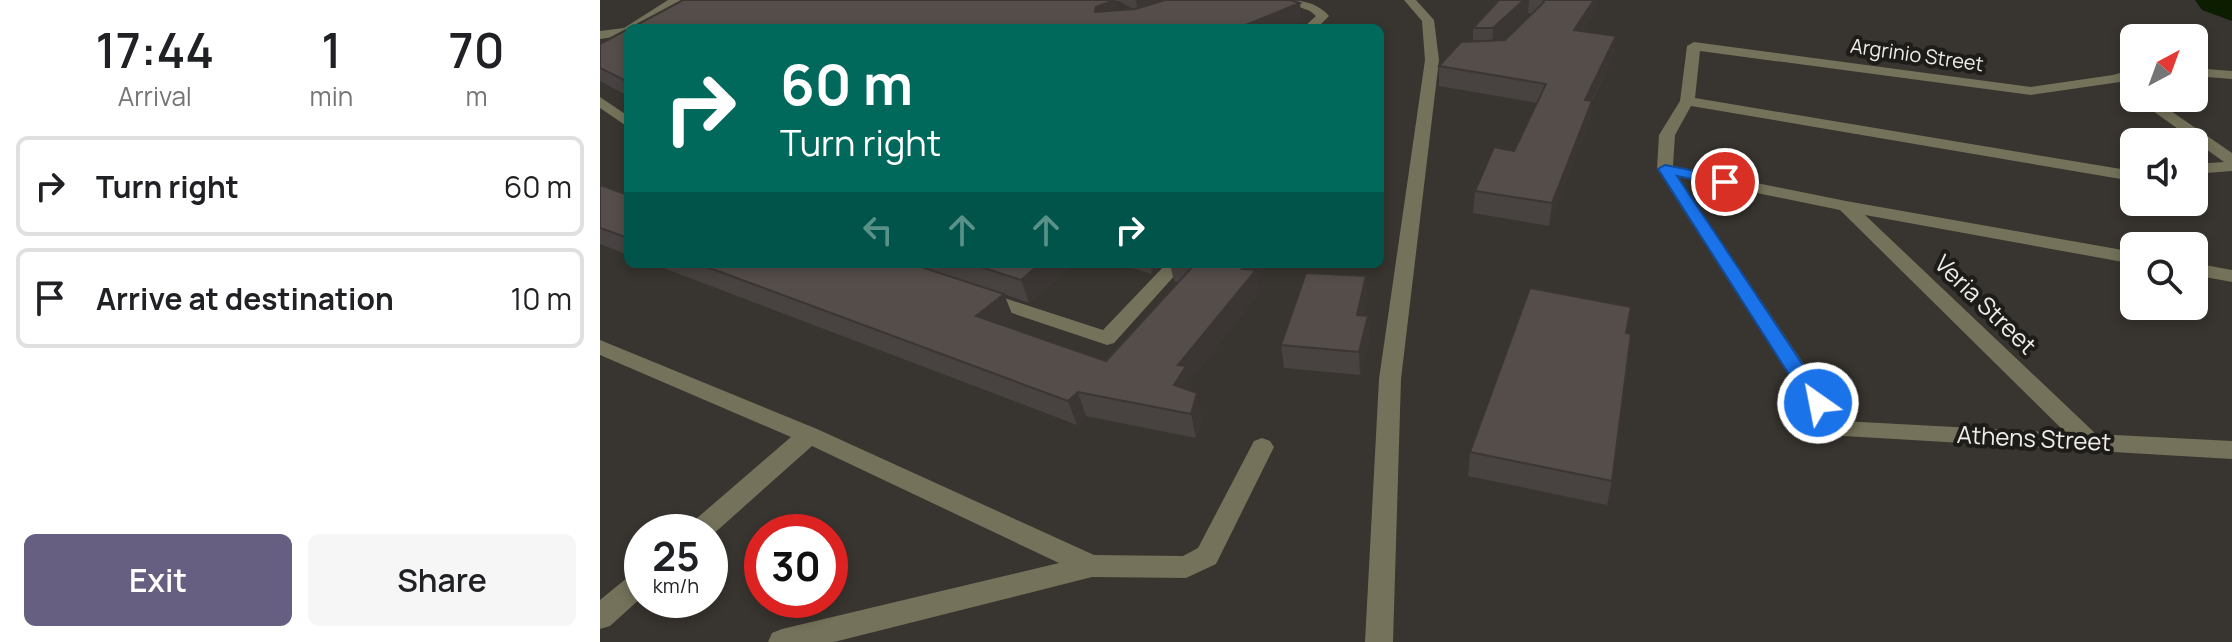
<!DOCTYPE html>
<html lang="en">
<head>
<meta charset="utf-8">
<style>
  :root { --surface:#fff; --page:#f6f6f6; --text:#202124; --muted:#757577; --line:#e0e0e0; --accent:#665f82 }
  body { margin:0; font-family:Manrope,sans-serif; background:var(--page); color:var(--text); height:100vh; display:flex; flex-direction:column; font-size:30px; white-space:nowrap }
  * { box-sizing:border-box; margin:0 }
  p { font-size:26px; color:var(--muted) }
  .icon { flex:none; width:44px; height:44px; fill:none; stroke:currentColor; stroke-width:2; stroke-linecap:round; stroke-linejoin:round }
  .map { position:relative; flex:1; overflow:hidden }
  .drawer { display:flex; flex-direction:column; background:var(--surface); width:600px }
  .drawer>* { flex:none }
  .guide { position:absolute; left:24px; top:24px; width:760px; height:244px; border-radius:12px; box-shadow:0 4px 12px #0003; background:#00695c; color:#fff; overflow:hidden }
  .needle { width:52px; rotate:41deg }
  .fabs { position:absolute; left:1520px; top:24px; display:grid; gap:16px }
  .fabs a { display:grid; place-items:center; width:88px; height:88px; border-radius:12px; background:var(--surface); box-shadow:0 4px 12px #0003; font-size:40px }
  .speed { position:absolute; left:24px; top:514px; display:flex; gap:16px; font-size:40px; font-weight:700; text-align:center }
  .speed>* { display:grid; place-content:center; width:104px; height:104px; border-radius:50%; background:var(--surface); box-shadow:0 4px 12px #0003; line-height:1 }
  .speed small { font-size:20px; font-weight:400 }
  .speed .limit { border:12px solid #d22; background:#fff; color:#111 }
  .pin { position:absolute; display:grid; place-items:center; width:68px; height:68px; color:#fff; margin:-34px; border:4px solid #fff; border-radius:50%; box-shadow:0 2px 8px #0007 }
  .me { position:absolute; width:88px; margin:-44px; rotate:327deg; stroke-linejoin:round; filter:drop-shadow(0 0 6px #0008) }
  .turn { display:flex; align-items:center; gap:28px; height:168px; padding:0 24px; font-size:36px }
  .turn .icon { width:104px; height:104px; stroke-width:2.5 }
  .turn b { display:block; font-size:56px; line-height:68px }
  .lanes { display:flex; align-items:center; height:76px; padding:0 24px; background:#0003; justify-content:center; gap:40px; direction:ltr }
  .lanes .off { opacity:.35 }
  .eta { display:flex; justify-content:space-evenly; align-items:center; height:136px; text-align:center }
  .eta b { font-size:48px; font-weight:600; line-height:56px }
  .button { display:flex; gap:16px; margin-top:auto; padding:16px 24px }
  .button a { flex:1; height:92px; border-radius:12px; background:var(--accent); color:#fff; font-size:32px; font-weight:600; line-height:92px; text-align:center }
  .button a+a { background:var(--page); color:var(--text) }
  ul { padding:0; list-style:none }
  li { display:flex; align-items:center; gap:24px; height:100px; margin:0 16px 12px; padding:0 8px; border:4px solid var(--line); border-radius:12px }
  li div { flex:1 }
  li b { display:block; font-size:30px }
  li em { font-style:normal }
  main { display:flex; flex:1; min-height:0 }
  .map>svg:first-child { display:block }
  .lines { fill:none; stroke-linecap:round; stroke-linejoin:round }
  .river { fill:#0d1d00; fill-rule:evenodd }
  .minor { fill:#74725a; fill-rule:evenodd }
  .wall { fill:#484240; fill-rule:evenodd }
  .shaded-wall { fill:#3b3634 }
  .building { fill:#544d4a; stroke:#3b3634; stroke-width:2 }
  .route { fill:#1a73e8; stroke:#114b97; stroke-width:2 }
  .labels { text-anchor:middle; stroke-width:8; stroke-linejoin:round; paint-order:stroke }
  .far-street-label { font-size:20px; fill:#efede9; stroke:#1e1c19 }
  .street-label { font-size:24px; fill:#efede9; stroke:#1e1c19 }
</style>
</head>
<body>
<main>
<section class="drawer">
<div class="eta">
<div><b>17:44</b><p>Arrival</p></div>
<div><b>1</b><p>min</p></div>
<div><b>70</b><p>m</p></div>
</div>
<ul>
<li><svg class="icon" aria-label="right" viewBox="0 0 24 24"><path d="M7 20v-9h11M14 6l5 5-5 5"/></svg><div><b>Turn right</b></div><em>60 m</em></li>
<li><svg class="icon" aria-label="arrive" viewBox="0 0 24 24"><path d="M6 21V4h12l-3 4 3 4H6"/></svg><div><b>Arrive at destination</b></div><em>10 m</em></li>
</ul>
<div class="button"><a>Exit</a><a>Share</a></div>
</section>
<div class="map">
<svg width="1632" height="642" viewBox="0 0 1632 642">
  <rect width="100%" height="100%" fill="#38342f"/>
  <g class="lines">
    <!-- river -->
    <path class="river" d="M1595,0H1632V21L1602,10Z"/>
    <!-- minor -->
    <path class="minor" d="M68,0H82L39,28H28V35L0,39V31L24,28Z
      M680,0C699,0 716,1 729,16L717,28H703L716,16L710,11Z
      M804,0H816L834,20L839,60L801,379L793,642H765L779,379L825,60L822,21Z
      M1094,42L1431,87L1513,75L1534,69V77L1520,82L1431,95L1100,51L1095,98L1521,169L1534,168V178L1521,179L1091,106L1075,135L1073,166L1246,201L1534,252V264L1265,215L1496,434L1632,441V459L1227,435L1057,169L1059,135L1080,101L1087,46ZM1078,177L1240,210L1466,433L1242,421Z
      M1594,68L1632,71V79L1594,76Z
      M0,97L28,116V127L0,108Z
      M1535,98H1552L1632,153V171L1594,174V164L1624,162Z
      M1594,263L1632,270V282L1594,275Z
      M566,264H585L514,343L507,345L376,301L373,297L383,291L503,330Z
      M0,340L217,429L494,555L583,556L598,548L654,441L662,438L670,441L674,447L616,564L586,578L492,577L234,642H168L172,633L182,629L459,563L212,446L110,537V532H85L89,525L191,437L0,355Z
      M42,569V597L10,626L0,629V600L33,573Z"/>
  </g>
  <!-- wall -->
  <path class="wall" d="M83,0H691L700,3L701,21L685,28H31ZM515,1H519L533,9L517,10Z
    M899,0H997L995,13L983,31L1016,36L1014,55L992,101L989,122L949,226L873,213L875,191L914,151L937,103L839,86V66L873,41V28ZM928,13L932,14L905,40H899Z
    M28,29V96L0,81V44Z
    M0,185L28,195V255L0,244Z
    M53,264H475L429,303L404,294L413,317L403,325L506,361L578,282L574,281L570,264H668L657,278L659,293L589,382L591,391L602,416L596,438L486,416L477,425Z
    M518,264H563L552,274Z
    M766,276L767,299L763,316H768L769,339L760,375L684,368L681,345Z
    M1026,333L1012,481L1007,505L868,476L870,452Z"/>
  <!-- shaded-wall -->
  <path class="shaded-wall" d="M515,0L519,18L495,12L496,7Z
    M536,0H585L538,13Z
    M924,0H929L928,13L892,47L893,28Z
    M994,0H997L995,13L972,49L974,30Z
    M700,3L701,21L685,28H638Z
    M1016,36L1014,55L982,120L985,100Z
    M992,101L989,122L949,226L952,203Z
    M440,264H475L429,303L421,280Z
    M550,264H563L552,274Z
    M647,264H668L657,278L659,293L589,382L591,390L574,385L578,365Z
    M766,276L767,299L759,338L757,315Z
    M404,294L413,317L386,339L376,316Z
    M768,316L769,339L760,375L759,352Z
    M478,392L486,416L477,425L468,401Z
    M597,393L602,416L596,438L591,414Z"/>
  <!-- building -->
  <path class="building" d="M83,0H515L496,7L495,12L535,9L565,0H691L700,3L638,28H31Z
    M899,0H924L893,28H873Z
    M943,0H994L974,30L1016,36L985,100L992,101L952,203L875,191L894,147L914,151L946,84L839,66L861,42L905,40L944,2Z
    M28,29V82L0,68V44Z
    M0,185L28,195V238L0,228Z
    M99,264H312L404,294L376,316L506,361L594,265L590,264H647L642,269L656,270L578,365L586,366L574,385L597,393L591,414L478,392L468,401Z
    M372,264H440L421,280Z
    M706,273L766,276L757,315L768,316L759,352L681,345Z
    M930,288L1031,307L1026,333L1031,334L1012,481L870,452Z"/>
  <!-- route -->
  <path class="route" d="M1065,165L1125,177L1133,182L1125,186L1077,176L1225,398L1228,403L1225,409H1211L1058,169Z"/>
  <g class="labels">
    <!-- far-street labels -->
    <g class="far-street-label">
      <text transform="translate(1317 55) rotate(8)" y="7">Argrinio Street</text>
    </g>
    <!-- street labels -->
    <g class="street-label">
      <text transform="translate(1385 305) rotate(44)" y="8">Veria Street</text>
      <text transform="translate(1434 439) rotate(3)" y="8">Athens Street</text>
    </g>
  </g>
</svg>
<div class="fabs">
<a><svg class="needle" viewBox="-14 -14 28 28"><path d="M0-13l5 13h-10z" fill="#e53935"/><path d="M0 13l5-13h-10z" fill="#757577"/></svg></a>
<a><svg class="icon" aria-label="sound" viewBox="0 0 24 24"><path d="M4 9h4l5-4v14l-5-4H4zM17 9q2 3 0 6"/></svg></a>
<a><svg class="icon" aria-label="search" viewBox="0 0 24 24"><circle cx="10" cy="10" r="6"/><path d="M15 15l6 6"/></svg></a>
</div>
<div class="speed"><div>25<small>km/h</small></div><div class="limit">30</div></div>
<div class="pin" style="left:1125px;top:182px;background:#d93025"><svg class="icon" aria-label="arrive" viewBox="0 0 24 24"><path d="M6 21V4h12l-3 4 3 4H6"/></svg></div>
<svg class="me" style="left:1218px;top:403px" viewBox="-20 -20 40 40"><circle r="17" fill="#1a73e8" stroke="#fff" stroke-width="3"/><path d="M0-11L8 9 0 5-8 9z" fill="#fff"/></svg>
<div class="guide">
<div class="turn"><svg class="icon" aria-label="right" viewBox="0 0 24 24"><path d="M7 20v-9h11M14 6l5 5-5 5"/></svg><div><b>60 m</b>Turn right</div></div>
<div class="lanes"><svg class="icon off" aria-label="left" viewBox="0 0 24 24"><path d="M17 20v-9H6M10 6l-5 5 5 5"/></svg><svg class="icon off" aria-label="ahead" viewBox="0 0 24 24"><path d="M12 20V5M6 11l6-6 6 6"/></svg><svg class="icon off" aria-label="ahead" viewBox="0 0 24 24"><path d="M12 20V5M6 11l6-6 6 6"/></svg><svg class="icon" aria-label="right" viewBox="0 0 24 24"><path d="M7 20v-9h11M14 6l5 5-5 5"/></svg></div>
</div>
</div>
</main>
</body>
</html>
